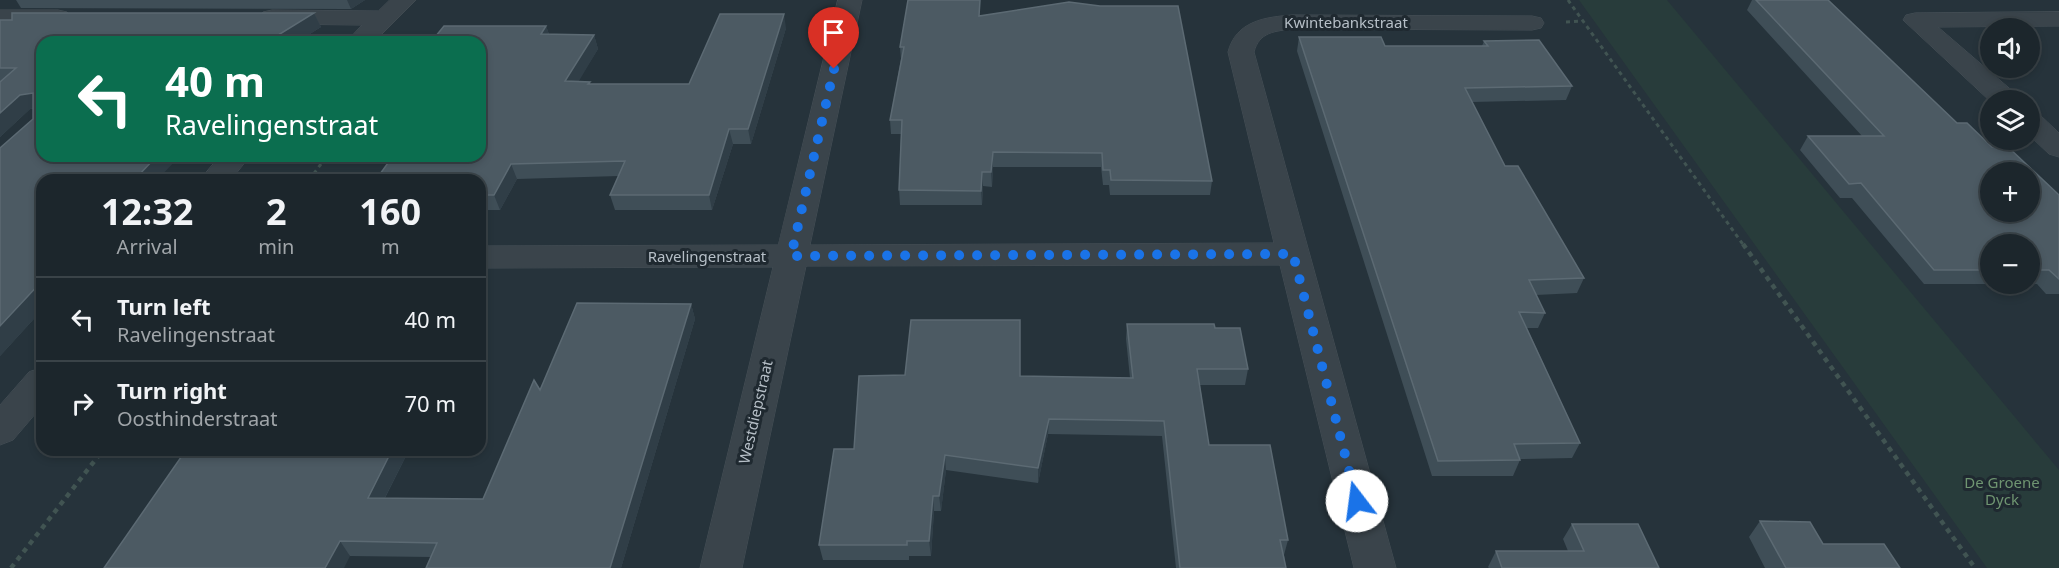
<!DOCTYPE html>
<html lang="en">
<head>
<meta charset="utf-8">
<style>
  :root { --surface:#1c262c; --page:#293238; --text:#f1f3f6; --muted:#a0a5a9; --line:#3a4348 }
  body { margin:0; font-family:"Noto Sans",sans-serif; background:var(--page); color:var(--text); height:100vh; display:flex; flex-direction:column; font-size:22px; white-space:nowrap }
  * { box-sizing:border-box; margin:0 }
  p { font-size:20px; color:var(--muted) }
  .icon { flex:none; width:33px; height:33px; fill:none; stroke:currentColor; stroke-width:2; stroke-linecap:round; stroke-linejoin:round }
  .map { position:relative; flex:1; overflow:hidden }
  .drawer { position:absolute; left:36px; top:174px; width:450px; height:282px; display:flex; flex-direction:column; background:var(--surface); border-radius:18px; box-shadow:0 3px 9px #0003,0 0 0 2px var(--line) }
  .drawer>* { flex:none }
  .top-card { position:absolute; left:36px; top:36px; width:450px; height:126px; border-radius:18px; box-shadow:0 3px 9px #0003,0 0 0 2px var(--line); background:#0b6e4f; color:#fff; overflow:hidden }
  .tools { position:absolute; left:1980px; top:18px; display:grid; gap:12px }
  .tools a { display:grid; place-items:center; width:60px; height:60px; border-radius:50%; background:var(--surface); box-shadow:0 3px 9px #0003,0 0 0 2px var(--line); font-size:30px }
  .pin { position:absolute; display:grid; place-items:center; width:51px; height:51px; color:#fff; margin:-62px -26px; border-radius:50% 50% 50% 0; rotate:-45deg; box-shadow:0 0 6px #0007 }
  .pin .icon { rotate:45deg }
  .me { position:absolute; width:66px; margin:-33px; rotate:345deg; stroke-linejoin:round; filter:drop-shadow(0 0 4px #0008) }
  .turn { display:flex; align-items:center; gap:21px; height:126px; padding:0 30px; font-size:27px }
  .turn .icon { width:78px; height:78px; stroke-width:2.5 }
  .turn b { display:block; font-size:42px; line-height:51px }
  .eta { display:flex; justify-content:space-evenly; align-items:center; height:102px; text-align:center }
  .eta b { font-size:36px; font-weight:700; line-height:42px }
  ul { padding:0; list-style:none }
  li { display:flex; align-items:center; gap:18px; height:84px; padding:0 30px; border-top:2px solid var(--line) }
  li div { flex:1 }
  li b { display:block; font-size:22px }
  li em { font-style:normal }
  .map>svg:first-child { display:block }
  .green { fill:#283c3b }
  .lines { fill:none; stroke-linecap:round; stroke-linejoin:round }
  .minor-casing { stroke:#465057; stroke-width:1 }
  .path-far1 { stroke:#415452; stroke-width:3; stroke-dasharray:4 4; stroke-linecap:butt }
  .path { stroke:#415452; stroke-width:4.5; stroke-dasharray:5 5; stroke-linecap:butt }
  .minor { fill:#3a444b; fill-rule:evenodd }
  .wall { fill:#3f4e57; fill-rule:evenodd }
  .shaded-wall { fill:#303e47 }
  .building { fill:#4c5a63; stroke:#5c6a73; stroke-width:1.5; fill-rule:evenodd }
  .route { stroke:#1a73e8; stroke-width:10; stroke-dasharray:0 18 }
  .labels { text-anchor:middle; stroke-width:6; stroke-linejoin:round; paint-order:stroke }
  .street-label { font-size:15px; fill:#b6bfc7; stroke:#1f2930 }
  .park-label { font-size:15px; fill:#6f9571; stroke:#1f2930 }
</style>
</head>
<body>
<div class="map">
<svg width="2059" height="568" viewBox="0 0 2059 568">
  <rect width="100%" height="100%" fill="#26333b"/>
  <!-- green -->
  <path class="green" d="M1579,0H1667L2059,470V568H1987Z"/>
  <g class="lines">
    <defs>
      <path id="minor" d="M390,0H416L374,42H346L362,25L272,24L263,22L260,17L263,12L272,10L378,11Z
        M838,0H862L810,245L1274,243L1228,52C1236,21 1265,17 1293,15L1532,16L1541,18L1544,23L1541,28L1532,30L1293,29C1275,31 1259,32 1254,52L1396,568H1354L1280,265L806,266L742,568H700L773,267L480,268V246L778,245Z
        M0,10H58L67,12L70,17L67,22L58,24H0Z
        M2059,12V26L1938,27L2016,94L2019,100L1990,101L1903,20L1906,15L1915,13Z
        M2030,113L2040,115L2059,133V157L2049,154L2030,136Z
        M220,156H250L231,180H200Z
        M42,368V406L13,440L0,445V405L29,372Z"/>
    </defs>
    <!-- minor casing -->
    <use href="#minor" class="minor-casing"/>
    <!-- path-far1 -->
    <path class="path-far1" d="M1568,0L1744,246
      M1566,22L1583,21
      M309,180L327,156"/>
    <!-- path -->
    <path class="path" d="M1743,244L1975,568
      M11,568L103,450"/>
    <!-- minor -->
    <use href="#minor" class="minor"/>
  </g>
  <!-- wall -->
  <path class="wall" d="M16,0H365L351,9L21,8Z
    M1752,0H1828L1957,123L2059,195V294H2046L2037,284H1924L1852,198H1840L1800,150L1808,136H1862L1747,10ZM1990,244H2030V284H1990Z
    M314,13L321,27L297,42H42V310L0,356V148L33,119V109H30L0,137V20Z
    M980,16L1212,181L1210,195H1110L1109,185H1103L1101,167H993L992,187L983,186L982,205H900L899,190L901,134H891L890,120L901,59L900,47Z
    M546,26L549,34L594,35L598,49L578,81L590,82V84H689L786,28L751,144H733L712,210H615L610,195L619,176L517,179L500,210H480V180H383L380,174Z
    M1299,37L1385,46H1482L1484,41L1572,86L1566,100L1472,102L1505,166L1584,278L1577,293L1536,295L1545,313L1538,328H1527L1580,443L1572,458L1520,459V460L1513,476H1432L1297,51Z
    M691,304L695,319L621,568H426L431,557L350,556L186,450H409L385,498L483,499L540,390Z
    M1127,324L1215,328L1248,369L1245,385H1200L1209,445L1288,540L1284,555L1286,568H1176L1162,436L1048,434L1038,483L946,470L941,511H934L931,556H909V560H823L819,545L854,449L1020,376L1130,378L1126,339Z
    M1760,521L1823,544L1900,568H1765L1749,537Z
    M1572,524L1659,568H1489L1488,567L1496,551H1568L1563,539Z"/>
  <!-- shaded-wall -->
  <path class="shaded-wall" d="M347,0H365L351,9Z
    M314,13L321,27L297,42H267Z
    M784,14L786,28L751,144L748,129Z
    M546,26L551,40L541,34Z
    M594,35L598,49L570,96L565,81Z
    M33,93L42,107L30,109L0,137V113L20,95Z
    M729,129L733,144L712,210L709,195Z
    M993,152V167L992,187L991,172Z
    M157,156H180L157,180H134Z
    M511,164L517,179L500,210L494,195Z
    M982,172L983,186L982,205L981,191Z
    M42,281V310L0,356V326Z
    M691,304L695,319L621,568H610Z
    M1049,419L1048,434L1038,483V468Z
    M392,450H409L377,513L368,498Z
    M945,455L946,470L941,511L939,496Z
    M933,496L934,511L931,556L929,541Z
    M340,541L350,556L344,568H325Z"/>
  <!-- building -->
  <path class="building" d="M908,0H980L979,16L1069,2L1100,6H1178L1212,181L1111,180L1110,170H1103L1102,153L993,152L991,172H982L981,191L899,190L902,120H890L904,47H900Z
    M1756,0H1828L1957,123H1967L1992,147H2008L2059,195V279L2049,270H2030V244H1990V270H1934L1861,183L1849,184L1808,136H1884ZM1990,172H2030V212H1990Z
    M12,13H314L267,42H42V156H157L134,180H42V281L0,326V148L33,119V93L20,95L0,113V82L16,68H0V20H12Z
    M720,14H784L748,129H729L709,195H610L625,161L511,164L494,195H480V180H385L380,174L393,156H480V42H431L444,26H546L541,34L594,35L565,81L590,82L588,84H689Z
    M1299,37H1381L1385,46H1488L1484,41L1539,40L1572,86L1465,88L1505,166H1518L1584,278L1529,280L1545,313L1519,312L1580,443L1514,444L1520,460L1438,461Z
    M577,303L691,304L610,568H426L437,543L340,541L325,568H104L186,450H392L368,498L483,499L534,380L540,390Z
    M911,320H1020V376L1133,378L1127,324H1214L1215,328H1240L1248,369H1197L1209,445H1270L1288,540H1280L1286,568H1180L1164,421L1049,419L1038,468L945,455L939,496H933L929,541H907V545H819L834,449H854L859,376L905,375Z
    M1760,521L1810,522L1823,544H1884L1900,568H1786Z
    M1572,524H1638L1659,568H1502L1496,551H1584Z"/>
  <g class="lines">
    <!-- route -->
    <path class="route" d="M834,69L791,256L1293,254L1357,501"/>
  </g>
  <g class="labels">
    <!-- street labels -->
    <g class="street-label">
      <text x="1346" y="28">Kwintebankstraat</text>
      <text x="707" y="262">Ravelingenstraat</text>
      <text transform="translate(756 412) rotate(-77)" y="5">Westdiepstraat</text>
    </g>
    <!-- park labels -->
    <g class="park-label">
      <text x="2002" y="488">De Groene<tspan x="2002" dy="17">Dyck</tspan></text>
    </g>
  </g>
</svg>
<div class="tools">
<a><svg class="icon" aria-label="sound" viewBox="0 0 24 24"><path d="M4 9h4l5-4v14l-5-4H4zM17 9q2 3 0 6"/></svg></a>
<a><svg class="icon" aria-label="layers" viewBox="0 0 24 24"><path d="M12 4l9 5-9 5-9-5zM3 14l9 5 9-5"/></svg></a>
<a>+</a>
<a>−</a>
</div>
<div class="pin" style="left:834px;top:69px;background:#d93025"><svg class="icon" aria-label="arrive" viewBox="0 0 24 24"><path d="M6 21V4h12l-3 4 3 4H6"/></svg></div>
<svg class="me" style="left:1357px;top:501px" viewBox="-20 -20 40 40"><circle r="19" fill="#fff"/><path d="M0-13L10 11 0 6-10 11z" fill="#1a73e8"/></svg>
<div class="top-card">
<div class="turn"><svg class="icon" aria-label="left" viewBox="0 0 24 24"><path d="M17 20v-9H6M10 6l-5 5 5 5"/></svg><div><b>40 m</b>Ravelingenstraat</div></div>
</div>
<section class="drawer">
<div class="eta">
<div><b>12:32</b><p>Arrival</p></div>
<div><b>2</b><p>min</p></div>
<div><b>160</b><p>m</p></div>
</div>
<ul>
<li><svg class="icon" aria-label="left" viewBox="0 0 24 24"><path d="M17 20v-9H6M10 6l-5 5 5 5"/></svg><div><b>Turn left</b><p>Ravelingenstraat</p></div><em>40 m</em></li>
<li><svg class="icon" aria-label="right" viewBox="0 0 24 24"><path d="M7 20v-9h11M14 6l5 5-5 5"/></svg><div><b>Turn right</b><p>Oosthinderstraat</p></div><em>70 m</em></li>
</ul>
</section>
</div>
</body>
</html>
